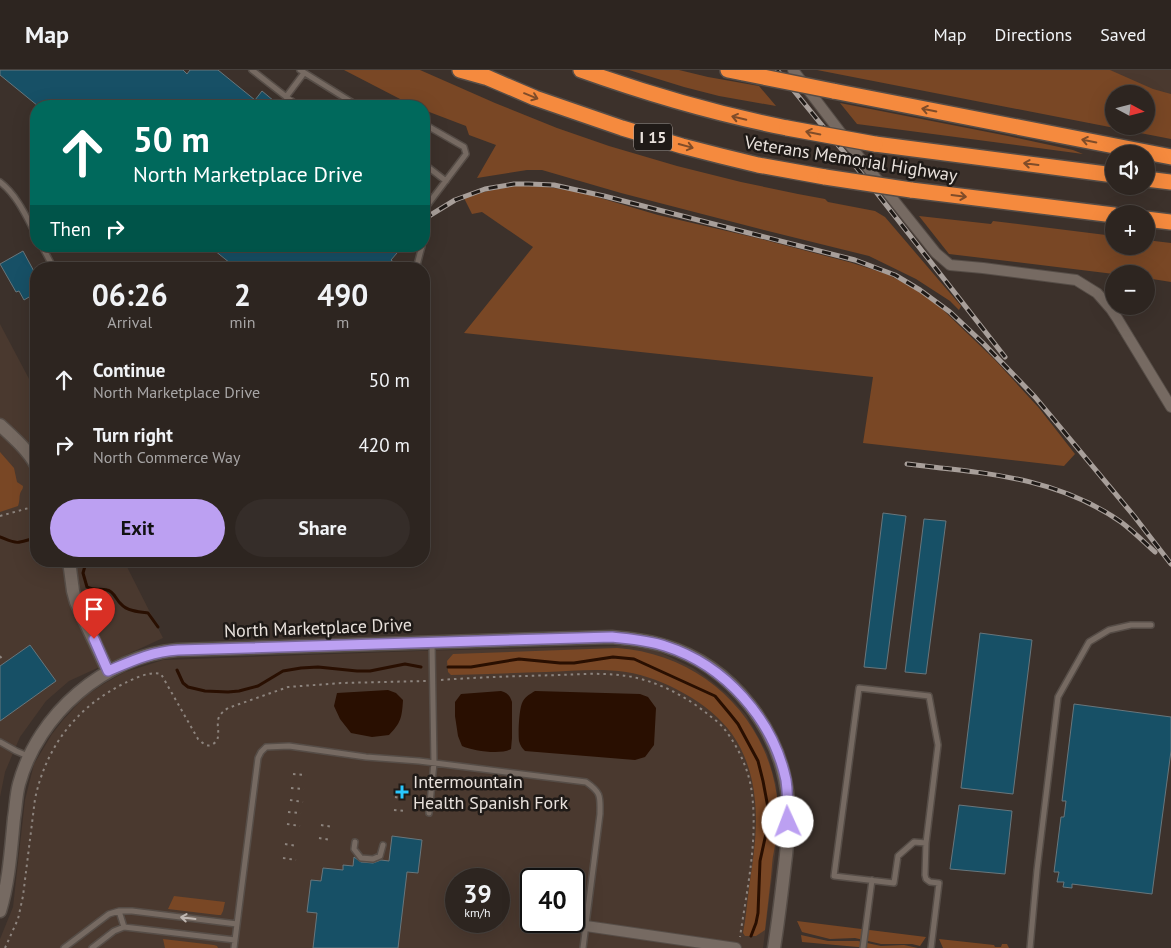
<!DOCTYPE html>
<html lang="en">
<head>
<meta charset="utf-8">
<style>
  :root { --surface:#2d2520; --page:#352d29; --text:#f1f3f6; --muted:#a7a5a5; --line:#48423e; --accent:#bca0f2 }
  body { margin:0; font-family:"PT Sans",sans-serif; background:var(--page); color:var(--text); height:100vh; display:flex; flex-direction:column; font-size:19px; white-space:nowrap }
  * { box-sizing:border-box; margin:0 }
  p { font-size:16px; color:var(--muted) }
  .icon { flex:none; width:28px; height:28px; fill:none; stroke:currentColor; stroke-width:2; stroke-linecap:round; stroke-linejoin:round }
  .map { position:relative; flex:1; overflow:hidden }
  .side { position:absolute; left:30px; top:192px; width:400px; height:305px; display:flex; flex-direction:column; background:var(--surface); border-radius:20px; box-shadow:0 5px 20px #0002,0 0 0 1px var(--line) }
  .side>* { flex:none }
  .hud { position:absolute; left:30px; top:30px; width:400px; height:152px; border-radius:20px; box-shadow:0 5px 20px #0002,0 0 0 1px var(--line); background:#00695c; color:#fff; overflow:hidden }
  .needle { width:32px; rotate:97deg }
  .buttons { position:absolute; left:1105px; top:15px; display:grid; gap:10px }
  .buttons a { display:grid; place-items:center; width:50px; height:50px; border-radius:50%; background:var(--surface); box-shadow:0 5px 20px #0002,0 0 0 1px var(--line); font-size:25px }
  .speed { position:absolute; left:445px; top:798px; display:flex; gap:10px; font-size:25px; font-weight:700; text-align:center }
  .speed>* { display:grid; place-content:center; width:65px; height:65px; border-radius:50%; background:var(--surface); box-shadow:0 5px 20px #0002,0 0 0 1px var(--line); line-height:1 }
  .speed small { font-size:12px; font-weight:400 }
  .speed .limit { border:2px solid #111; border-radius:8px; background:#fff; color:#111 }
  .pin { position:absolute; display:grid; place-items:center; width:42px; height:42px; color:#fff; margin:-51px -21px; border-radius:50% 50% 50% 0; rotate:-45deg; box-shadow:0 0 5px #0007 }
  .pin .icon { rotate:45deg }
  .me { position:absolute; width:55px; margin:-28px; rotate:358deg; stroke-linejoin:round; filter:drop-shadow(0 0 4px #0008) }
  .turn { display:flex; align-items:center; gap:18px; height:105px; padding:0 20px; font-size:22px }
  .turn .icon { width:65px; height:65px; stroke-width:2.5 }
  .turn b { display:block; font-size:35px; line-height:42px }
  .then { display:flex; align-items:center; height:48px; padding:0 20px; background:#0003; gap:10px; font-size:19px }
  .eta { display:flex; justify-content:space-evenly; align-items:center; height:85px; text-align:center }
  .eta b { font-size:30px; font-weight:600; line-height:35px }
  .primary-button { display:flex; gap:10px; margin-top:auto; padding:10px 20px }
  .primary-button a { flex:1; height:58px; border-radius:30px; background:var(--accent); color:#111; font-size:20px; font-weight:600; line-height:58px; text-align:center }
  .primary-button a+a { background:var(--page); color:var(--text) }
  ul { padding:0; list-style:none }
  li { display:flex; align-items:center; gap:15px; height:65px; padding:0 20px }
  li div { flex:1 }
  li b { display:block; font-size:19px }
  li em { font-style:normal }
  header { display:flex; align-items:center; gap:30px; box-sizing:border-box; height:70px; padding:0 25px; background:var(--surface); border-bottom:1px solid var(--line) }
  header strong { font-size:24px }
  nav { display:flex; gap:28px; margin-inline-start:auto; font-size:18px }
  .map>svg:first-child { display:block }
  .built { fill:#4a392f; fill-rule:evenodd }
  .green { fill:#794725; fill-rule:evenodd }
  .water { fill:#290f01 }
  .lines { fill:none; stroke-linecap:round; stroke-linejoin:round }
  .stream { stroke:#290f01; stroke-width:3 }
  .building { fill:#175066; stroke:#68767c }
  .service-casing { stroke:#564d47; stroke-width:8 }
  .minor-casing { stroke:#564d47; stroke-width:12 }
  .tertiary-casing { stroke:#564d47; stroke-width:15 }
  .motorway-casing { stroke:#564d47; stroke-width:18 }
  .path { stroke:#8d847e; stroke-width:2; stroke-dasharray:2.5 4; stroke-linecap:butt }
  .service { stroke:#766a62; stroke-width:5 }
  .minor { stroke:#766a62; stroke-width:10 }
  .tertiary { stroke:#766a62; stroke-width:12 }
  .motorway { stroke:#f58a3e; stroke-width:15 }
  .rail-casing { stroke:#a89f9a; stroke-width:5 }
  .rail { stroke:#1f1a17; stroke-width:3; stroke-dasharray:9; stroke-linecap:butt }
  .motorway-bridge-casing { stroke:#564d47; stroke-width:18; stroke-linecap:butt }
  .motorway-bridge { stroke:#f58a3e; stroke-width:15 }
  .oneway { stroke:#7f4c29 }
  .oneway2 { stroke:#c0b7b1 }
  .route-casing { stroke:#7a689d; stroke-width:12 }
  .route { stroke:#bca0f2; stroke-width:9 }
  .poi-dot { fill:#29c8ff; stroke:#1f1a17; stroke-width:2 }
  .labels { text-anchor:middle; stroke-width:5; stroke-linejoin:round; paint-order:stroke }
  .shield { fill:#1f1a17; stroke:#aca5a1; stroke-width:1 }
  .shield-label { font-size:16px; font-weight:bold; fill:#e8e1dc }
  .street-label { font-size:18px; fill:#e8e1dc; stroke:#1f1a17 }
  .poi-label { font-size:18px; fill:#e8e1dc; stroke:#1f1a17; text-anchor:start }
</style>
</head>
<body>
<header>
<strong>Map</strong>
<nav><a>Map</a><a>Directions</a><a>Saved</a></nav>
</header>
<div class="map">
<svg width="1171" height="878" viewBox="0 0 1171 878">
  <rect width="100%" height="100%" fill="#3c312b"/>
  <!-- built -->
  <path class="built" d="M1106,0H1171V31Z
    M0,254L36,322V491H124L163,568L69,611L46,631L20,667L5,702L0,727Z
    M622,576L655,580L693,598L711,611L728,625L746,645L767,683L776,714L778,733V761L763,878H0V869L13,837L25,730L34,694L52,664L63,650L84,627L105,613L125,602L163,590L419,581ZM456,809H499V851H456ZM531,809H574V851H531Z"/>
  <!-- green -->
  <path class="green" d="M344,0H420L495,33L557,58L609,76L677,96L741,112L798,124L825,129L828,132L875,141L885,147L961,236L959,240L950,231L916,209L869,186L772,162L621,123L542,100H527L477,108L496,75L469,65L466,56L424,40V36H415L402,30Z
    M629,0H679L708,7L759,16L776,36L719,26L684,17Z
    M817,0H1110L1153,19L1171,24V69ZM1114,24H1146V56H1114Z
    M840,33L1008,66L1073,80L1083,84L857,54Z
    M524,115L548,117L580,122L658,145L757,168L849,192L887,204L914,218L940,237L995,290L1039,338L1075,384L1064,396L863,373L873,307L464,263L533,177L482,142L472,144L464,128C485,121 502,117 524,115Z
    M919,146L991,154L993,151L1114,166V176H1146V170L1171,173V212L1146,208V204H1114L949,184Z
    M0,382L14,398L17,412L23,416C23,420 21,420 20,424C19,428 20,431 18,436L0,442Z
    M617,578C703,584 771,649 778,736C779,751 777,766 774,781C772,789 772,798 771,807C769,825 767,842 765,860L756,866H745L743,863C746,848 747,833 749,818C753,790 758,760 755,731C753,707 746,684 732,664C710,633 663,608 626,602C600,598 572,601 546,602C515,603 483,604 451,605L448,602L447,591L453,584Z
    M174,826L225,832L223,841L221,845H218L168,839Z
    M797,851L926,867L920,876L912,874H881L855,868L830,869L802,862Z
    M801,865L828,871H858L881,876L904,875L918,878H869L802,872Z
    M163,869L214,875L217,876L218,878H165Z
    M939,869L994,875L995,877H1001L1002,874H1007L1009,878H943Z"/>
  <!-- water -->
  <path class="water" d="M388,620L396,623L403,630C402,647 401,653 389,665L372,667L351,663L340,649L334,636L337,623Z
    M501,621C507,623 510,625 512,632V668L511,679C501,685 473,681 462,676L458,666L455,646V632L461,624Z
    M535,621L640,624L648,627L656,638L654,675L645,687L635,690L525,681C522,678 520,675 519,671C518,663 519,637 523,631C526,626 530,624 535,621Z"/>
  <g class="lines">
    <!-- stream -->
    <path class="stream" d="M0,467C6,469 14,474 20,472C26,471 30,469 36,468
      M80,491L82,492L85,496L83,503L87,517C95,521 99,518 107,520C114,521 116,530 121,534C127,541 139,542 148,543L158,557
      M448,597H471L519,589L560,593H574L613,587L634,589L715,626L730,644L738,654L758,691L763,711L769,743L767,759L760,791L758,843L756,853L751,866
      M177,600L183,613L188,617L205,621L228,622L239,621L258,616L283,601L301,598L318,597L357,601H370L405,594L421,597"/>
  </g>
  <!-- building -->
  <path class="building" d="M0,0H183L187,4L190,0H218L255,30L262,21L274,31L269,36H38L0,5Z
    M209,176H403L391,190L402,199H226L230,193Z
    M23,181L36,205V212L33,214L36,220V223L24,230L19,221L16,222L0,194Z
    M883,443L906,446L886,599L864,597Z
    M924,449L946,451L926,604L905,602Z
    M980,563L1032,570L1013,724L961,718Z
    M30,575L56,611L0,651V596Z
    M1074,634L1171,647V681L1152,824L1072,814V818L1063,817L1064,812H1057L1059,802H1054L1061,747H1064L1066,731H1062Z
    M959,735L1012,741L1005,804L950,799Z
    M392,766L422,770L418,803L407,802L398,878H313L317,843L307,842L311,810L321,811L323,798L343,800V795L353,796L354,787L361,792L373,793L381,790L389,791Z"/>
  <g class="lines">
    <defs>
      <path id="service" d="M252,0L298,36
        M300,0L358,36
        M286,27L304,3
        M424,54L464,77L466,84L426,137L424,167
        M424,94L446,111
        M0,112C17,125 26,146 36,165
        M42,176L54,199
        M416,199L422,176
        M0,672L16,681L28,686
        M429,743L434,693L432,574
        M355,772L354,779L361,788L373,789L380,786L383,775
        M926,773L914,772L898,786L894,813L834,806L859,618L929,626L938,675L926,773L925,805L926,809L930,812L939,813L931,878
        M119,841L124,857
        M64,878L109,844L119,841H132L237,854
        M92,878L114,861L124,857L235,870
        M234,878L258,688L261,682L266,677L289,676L366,687L419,691L586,712C602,723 600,727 600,744L583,878
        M863,878L872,810
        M1030,878L1037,800L1058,627L1089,572L1109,560L1131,555H1151"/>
      <path id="minor" d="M793,0L860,88L936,183L950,195L983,198L1076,210L1097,223L1111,239L1117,248L1171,337
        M586,856C636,863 686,871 736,878"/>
      <path id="tertiary" d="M0,355C13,367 27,379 36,395
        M69,491L73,521L76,532L108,601
        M0,841C9,812 11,778 14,748C16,736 16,725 19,714C38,644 105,586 177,580L612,567C630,569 648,570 665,576C732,596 782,661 788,730C790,754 787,779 784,802C781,828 778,853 774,878"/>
      <path id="motorway" d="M460,0L485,7
        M476,0L486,7L535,28L622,58L682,76L721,86L758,95L825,107
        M581,0C648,24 717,44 787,58
        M728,0L743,3
        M833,21L1171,87
        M875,74L1114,105
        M1146,109L1171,112
        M911,120L1114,145
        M1146,149L1171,152"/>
    </defs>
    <!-- service casing -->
    <use href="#service" class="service-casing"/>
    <!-- minor casing -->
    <use href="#minor" class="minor-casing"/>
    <!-- tertiary casing -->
    <use href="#tertiary" class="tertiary-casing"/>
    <!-- motorway casing -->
    <use href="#motorway" class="motorway-casing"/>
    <!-- path -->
    <path class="path" d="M0,446L36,436
      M0,586L2,589
      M441,610C481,607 521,606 562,605C580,604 600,603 619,605C652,608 685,625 710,646C714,649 718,652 722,656C736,673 747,695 751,717C759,767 747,818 740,867
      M293,704L306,705
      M291,718L304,719
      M395,727L407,729
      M290,730L303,732
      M394,740L406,741
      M288,742L301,743
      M287,754L300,756
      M321,755L333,757
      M319,768L331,770
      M285,774L297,776
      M283,788L296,790
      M5,878L18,849L23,826L35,729C46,677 76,637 125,613C135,608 150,601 161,604L198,669C203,673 207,678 213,674C223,668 215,656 219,647C221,643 224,641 228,638L288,617L341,613L426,611"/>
    <!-- service -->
    <use href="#service" class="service"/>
    <!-- minor -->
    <use href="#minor" class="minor"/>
    <!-- tertiary -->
    <use href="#tertiary" class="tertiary"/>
    <!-- motorway -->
    <use href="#motorway" class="motorway"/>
    <defs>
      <path id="rail" d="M777,0L869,113L1005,287
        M424,149L455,130L485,119L514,114H529L554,115L604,126L855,190L895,205L920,220L950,242L983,273L1035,327L1134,446L1171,494
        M907,394C983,403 1055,406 1121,452C1133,461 1144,472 1155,482"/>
    </defs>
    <!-- rail casing -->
    <use href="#rail" class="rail-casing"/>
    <!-- rail -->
    <use href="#rail" class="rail"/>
    <defs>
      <path id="motorway-bridge" d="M743,3L833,21
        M787,58L875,74
        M825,107L911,120"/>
    </defs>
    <!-- motorway-bridge casing -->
    <use href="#motorway-bridge" class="motorway-bridge-casing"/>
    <!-- motorway-bridge -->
    <use href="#motorway-bridge" class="motorway-bridge"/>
  </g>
  <!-- one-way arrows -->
  <defs><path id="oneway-shaft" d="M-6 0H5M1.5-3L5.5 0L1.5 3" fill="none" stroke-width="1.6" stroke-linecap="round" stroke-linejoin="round" transform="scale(1.25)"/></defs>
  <g class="oneway">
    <use href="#oneway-shaft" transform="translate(531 26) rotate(22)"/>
    <use href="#oneway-shaft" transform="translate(929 40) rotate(-169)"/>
    <use href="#oneway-shaft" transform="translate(739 48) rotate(-167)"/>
    <use href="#oneway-shaft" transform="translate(813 63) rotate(-169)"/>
    <use href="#oneway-shaft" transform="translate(1089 71) rotate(-169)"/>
    <use href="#oneway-shaft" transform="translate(686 76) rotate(15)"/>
    <use href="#oneway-shaft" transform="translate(1031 94) rotate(-173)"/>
    <use href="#oneway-shaft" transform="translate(959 126) rotate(7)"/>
  </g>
  <use class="oneway2" href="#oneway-shaft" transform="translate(188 848) rotate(-173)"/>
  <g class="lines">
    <defs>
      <path id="route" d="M94,569L108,601C132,591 150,582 178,580L612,567C630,569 648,570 665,576C725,595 773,649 786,710C788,724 788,738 788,752"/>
    </defs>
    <!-- route casing -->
    <use href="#route" class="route-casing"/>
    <!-- route -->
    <use href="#route" class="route"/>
  </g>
  <!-- markers -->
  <path class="poi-dot" d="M399.5 714.5h5v5h5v5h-5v5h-5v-5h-5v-5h5z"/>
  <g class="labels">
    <!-- shield labels -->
    <rect class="shield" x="634" y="53.5" width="38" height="27" rx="4"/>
    <g class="shield-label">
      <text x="653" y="73">I 15</text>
    </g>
    <!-- street labels -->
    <g class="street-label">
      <text transform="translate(851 89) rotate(9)" y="6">Veterans Memorial Highway</text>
      <text transform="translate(318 558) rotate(-2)" y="6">North Marketplace Drive</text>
    </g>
    <!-- poi labels -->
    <g class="poi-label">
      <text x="413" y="718">Intermountain<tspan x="413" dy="21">Health Spanish Fork</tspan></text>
    </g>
  </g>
</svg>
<div class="buttons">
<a><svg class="needle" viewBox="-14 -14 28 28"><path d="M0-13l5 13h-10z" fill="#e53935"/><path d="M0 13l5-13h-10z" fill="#a7a5a5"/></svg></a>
<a><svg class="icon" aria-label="sound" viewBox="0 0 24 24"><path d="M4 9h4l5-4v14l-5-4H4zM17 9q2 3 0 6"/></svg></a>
<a>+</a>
<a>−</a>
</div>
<div class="speed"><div>39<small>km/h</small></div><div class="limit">40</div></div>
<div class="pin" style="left:94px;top:569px;background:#d93025"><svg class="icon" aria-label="arrive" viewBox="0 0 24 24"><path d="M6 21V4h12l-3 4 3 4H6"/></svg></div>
<svg class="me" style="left:788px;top:752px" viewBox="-20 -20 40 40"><circle r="19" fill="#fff"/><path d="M0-13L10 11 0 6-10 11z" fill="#bca0f2"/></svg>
<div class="hud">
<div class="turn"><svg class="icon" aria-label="ahead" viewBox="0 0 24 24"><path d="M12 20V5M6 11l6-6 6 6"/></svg><div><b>50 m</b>North Marketplace Drive</div></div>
<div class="then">Then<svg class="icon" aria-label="right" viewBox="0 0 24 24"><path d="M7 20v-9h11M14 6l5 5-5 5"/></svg></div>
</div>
<section class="side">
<div class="eta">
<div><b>06:26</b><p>Arrival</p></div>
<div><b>2</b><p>min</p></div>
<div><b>490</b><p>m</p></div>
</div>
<ul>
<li><svg class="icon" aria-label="ahead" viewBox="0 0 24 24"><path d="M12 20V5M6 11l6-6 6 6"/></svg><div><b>Continue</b><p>North Marketplace Drive</p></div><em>50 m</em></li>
<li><svg class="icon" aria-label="right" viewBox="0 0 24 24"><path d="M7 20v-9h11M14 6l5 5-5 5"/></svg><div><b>Turn right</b><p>North Commerce Way</p></div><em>420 m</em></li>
</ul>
<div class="primary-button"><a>Exit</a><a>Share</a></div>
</section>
</div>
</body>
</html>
